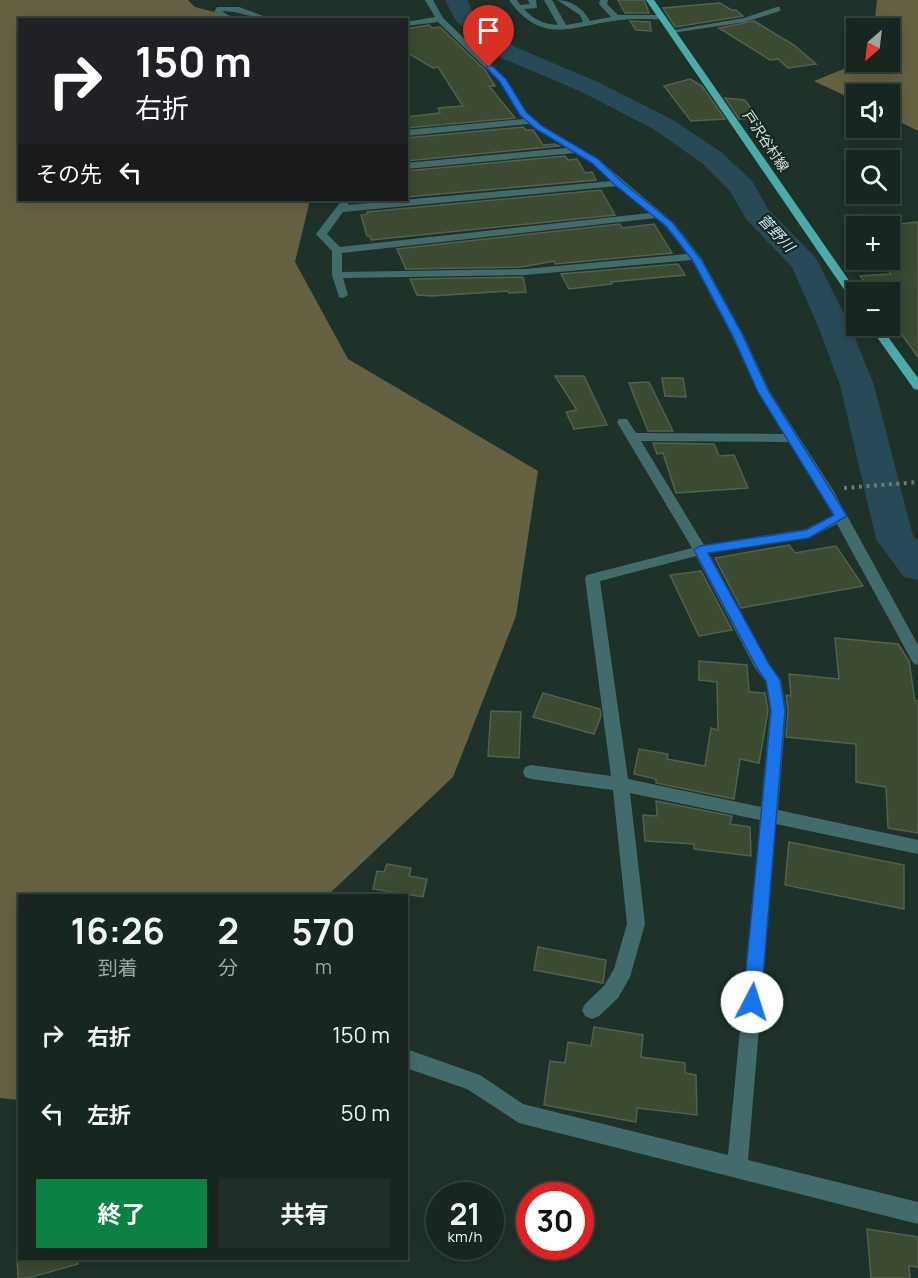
<!DOCTYPE html>
<html lang="ja">
<head>
<meta charset="utf-8">
<style>
  :root { --surface:#17261f; --page:#202e28; --text:#f1f3f6; --muted:#9ea5a4; --line:#36433d; --accent:#0b8043 }
  body { margin:0; font-family:Manrope,"Noto Sans JP",sans-serif; background:var(--page); color:var(--text); height:100vh; display:flex; flex-direction:column; font-size:22px; white-space:nowrap }
  * { box-sizing:border-box; margin:0 }
  p { font-size:20px; color:var(--muted) }
  .icon { flex:none; width:33px; height:33px; fill:none; stroke:currentColor; stroke-width:2; stroke-linecap:round; stroke-linejoin:round }
  .map { position:relative; flex:1; overflow:hidden }
  .panel { position:absolute; left:18px; top:894px; width:390px; height:366px; display:flex; flex-direction:column; background:var(--surface); border-radius:0px; box-shadow:0 3px 15px #0003,0 0 0 2px var(--line) }
  .panel>* { flex:none }
  .guide { position:absolute; left:18px; top:18px; width:390px; height:183px; border-radius:0px; box-shadow:0 3px 15px #0003,0 0 0 2px var(--line); background:#202124; color:#fff; overflow:hidden }
  .needle { width:39px; rotate:208deg }
  .tools { position:absolute; left:846px; top:18px; display:grid; gap:12px }
  .tools a { display:grid; place-items:center; width:54px; height:54px; border-radius:0px; background:var(--surface); box-shadow:0 3px 15px #0003,0 0 0 2px var(--line); font-size:30px }
  .speed { position:absolute; left:426px; top:1182px; display:flex; gap:12px; font-size:30px; font-weight:700; text-align:center }
  .speed>* { display:grid; place-content:center; width:78px; height:78px; border-radius:50%; background:var(--surface); box-shadow:0 3px 15px #0003,0 0 0 2px var(--line); line-height:1 }
  .speed small { font-size:15px; font-weight:400 }
  .speed .limit { border:9px solid #d22; background:#fff; color:#111 }
  .pin { position:absolute; display:grid; place-items:center; width:51px; height:51px; color:#fff; margin:-62px -26px; border-radius:50% 50% 50% 0; rotate:-45deg; box-shadow:0 0 6px #0007 }
  .pin .icon { rotate:45deg }
  .me { position:absolute; width:66px; margin:-33px; rotate:5deg; stroke-linejoin:round; filter:drop-shadow(0 0 4px #0008) }
  .turn { display:flex; align-items:center; gap:21px; height:126px; padding:0 18px; font-size:27px }
  .turn .icon { width:78px; height:78px; stroke-width:2.5 }
  .turn b { display:block; font-size:42px; line-height:51px }
  .then { display:flex; align-items:center; height:57px; padding:0 18px; background:#0003; gap:12px; font-size:22px }
  .eta { display:flex; justify-content:space-evenly; align-items:center; height:102px; text-align:center }
  .eta b { font-size:36px; font-weight:700; line-height:42px }
  .action { display:flex; gap:12px; margin-top:auto; padding:12px 18px }
  .action a { flex:1; height:69px; border-radius:0px; background:var(--accent); color:#fff; font-size:24px; font-weight:700; line-height:69px; text-align:center }
  .action a+a { background:var(--page); color:var(--text) }
  ul { padding:0; list-style:none }
  li { display:flex; align-items:center; gap:18px; height:78px; padding:0 18px }
  li div { flex:1 }
  li b { display:block; font-size:22px }
  li em { font-style:normal }
  .map>svg:first-child { display:block }
  .forest { fill:#656244 }
  .lines { fill:none; stroke-linecap:round; stroke-linejoin:round }
  .river { fill:#284a57; fill-rule:evenodd }
  .building { fill:#3b4a31; stroke:#555f4f; stroke-width:1.5 }
  .path { stroke:#6a7a72; stroke-width:4; stroke-dasharray:3 4.5; stroke-linecap:butt }
  .minor { fill:#426c6b; fill-rule:evenodd }
  .major { fill:#4baba9; fill-rule:evenodd }
  .route { fill:#1a73e8; stroke:#114b97; stroke-width:1.5 }
  .labels { text-anchor:middle; stroke-width:4.5; stroke-linejoin:round; paint-order:stroke }
  .far-street-label { font-size:14px; fill:#d9e4df; stroke:#16281f }
  .far-water-label { font-size:15px; font-style:italic; fill:#c5ecfb; stroke:#16281f }
</style>
</head>
<body>
<div class="map">
<svg width="918" height="1278" viewBox="0 0 918 1278">
  <rect width="100%" height="100%" fill="#1f3229"/>
  <!-- forest -->
  <path class="forest" d="M0,0H188L195,7L242,19L20,20V200H310L295,262L348,359L538,471L516,616L453,777L328,895L20,896L19,1100L0,1098Z
    M877,0H918V131L890,117V94H856V101L814,81L861,62H890V28H874Z"/>
  <g class="lines">
    <!-- river -->
    <path class="river" d="M445,0H467L473,13L515,47L598,82L673,120L721,152L752,181L768,209L816,258L850,326L874,385L913,536L918,541V580L904,577L876,539L840,385L818,326L792,267L746,219L730,191L703,164L655,130L582,92L499,57L456,21Z"/>
  </g>
  <!-- building -->
  <path class="building" d="M618,0H644L649,13H625Z
    M720,3L731,10H736L743,16L675,27L663,8Z
    M630,21L650,22L651,31L636,30Z
    M754,21L794,45L816,64L788,68L778,59L770,60L719,28Z
    M429,25L432,28L440,27L485,70L495,86H489L515,118L406,128V117L440,113L438,108L463,106L438,67L433,68L406,52V29Z
    M690,79L702,86L725,119L691,121L664,86Z
    M725,98L745,100L757,118L739,119Z
    M523,127L526,130H533L543,145L555,144L559,146L406,161V138Z
    M565,156L568,160L577,159L585,173L592,172L596,180L406,197V171Z
    M601,190L615,215L371,240L370,236H367L361,215L368,214L367,212Z
    M918,222V357L890,318V292H872L860,276L890,274V225Z
    M620,224L622,228L654,224L672,253L555,264L554,261L521,267L406,269L397,249Z
    M678,264L685,275L611,282L612,284L569,289L561,274Z
    M523,277L526,292L509,293L508,291L432,296L417,295L410,279Z
    M555,376H584L607,425L574,429L566,412L577,410Z
    M662,378H683L686,397L665,396Z
    M649,382L673,431H648L629,383Z
    M653,443L714,444L719,456L734,455L748,488L676,493L663,453L657,454Z
    M789,545L795,553L836,546L863,586L741,608L715,558Z
    M701,571L732,630L699,636L670,575Z
    M835,638L898,644L909,661L915,701H918V833L888,828L886,787L856,782V744L786,737L788,711L786,695L791,696L789,674L839,679Z
    M699,661L747,665L749,692L765,693L768,711L759,763L740,759L734,799L656,783V779L634,774L639,749L668,754L667,759L705,766L711,728L718,730L717,682L699,680Z
    M543,693L600,709L601,716L594,734L533,717Z
    M491,711L521,712L519,758L488,756Z
    M656,801L732,816L730,824L750,827L751,856L694,849V844L645,841L643,815L657,816Z
    M789,842L904,865V909L785,885Z
    M387,864L411,868L409,876L427,879L423,897L373,889L377,871L384,872Z
    M538,947L606,960L603,983L534,970Z
    M594,1027L643,1035L641,1057L685,1063V1073L696,1075L697,1115L637,1108L636,1122L544,1105L550,1061L565,1063L568,1042L591,1046Z
    M867,1229L918,1237V1267L909,1266L910,1278H871Z
    M17,1258H77L78,1264L28,1278H18Z"/>
  <g class="lines">
    <!-- path -->
    <path class="path" d="M844,488L918,482"/>
    <!-- minor -->
    <path class="minor" d="M425,0H433L443,18L506,79L526,112L542,126L598,159L674,223L702,259L743,334L770,392L833,490L918,645V665L913,663L837,524L809,538L709,553L769,664L781,680L786,711L778,810L918,840V854L776,824L748,1160L918,1202V1224L519,1123L467,1089L406,1068V1049L480,1075L523,1104L728,1155L760,820L630,793L645,924L630,977L618,998L599,1016L592,1019L585,1016L582,1010L585,1004L604,986L614,969L627,924L613,790L531,779L525,777L523,772L525,767L531,765L611,776L585,578L587,575L692,548L617,422L619,419H627L636,433L784,434L758,392L731,334L692,260L525,275L343,278L348,295L343,298L339,297L332,275V251L316,234L342,200H350L348,205L612,181L592,163L575,153L406,169V163L566,148L529,124L406,136V130L524,119L500,82L438,22L406,26V22L435,17ZM618,186L650,213L340,247L327,234L343,212ZM656,218L666,227L687,254L525,269L342,272V253ZM641,441L789,442L833,515L806,529L704,545ZM696,556L755,668L766,682L770,711L761,807L628,779L600,581Z
      M509,0H517L520,5L530,4L528,0H536L537,8L524,9C534,20 544,24 558,25L544,0H552L566,25L583,22L580,15L557,0C571,0 584,9 590,21L611,17L599,4L600,0H608L607,4L618,15H662L666,17L662,19C648,20 634,18 620,20C573,25 543,47 509,0Z
      M217,7H239L274,20C256,20 241,11 222,11L235,20H225L214,12Z
      M777,7H780V11L745,22L672,33L668,31L744,18Z"/>
    <!-- major -->
    <path class="major" d="M646,0H654L857,292L856,302L852,301Z
      M869,326H880L918,378V390L914,389Z"/>
  </g>
  <!-- route -->
  <path class="route" d="M487,66H492L506,79L526,112L542,126L598,159L621,181L673,223L702,261L742,334L769,392L847,516L809,538L708,553L769,664L780,680L785,711L761,1002L758,1008L752,1010L746,1008L743,1002L771,711L766,681L757,668L694,550L700,546L806,530L834,515L758,392L732,334L693,261L667,227L615,185L592,163L536,129L520,115L500,82L486,67Z"/>
  <g class="labels">
    <!-- far-street labels -->
    <g class="far-street-label">
      <text transform="translate(766 141) rotate(56)" y="5">戸沢谷村線</text>
    </g>
    <!-- far-water labels -->
    <g class="far-water-label">
      <text transform="translate(776 233) rotate(47)" y="5">菅野川</text>
    </g>
  </g>
</svg>
<div class="tools">
<a><svg class="needle" viewBox="-14 -14 28 28"><path d="M0-13l5 13h-10z" fill="#e53935"/><path d="M0 13l5-13h-10z" fill="#9ea5a4"/></svg></a>
<a><svg class="icon" aria-label="sound" viewBox="0 0 24 24"><path d="M4 9h4l5-4v14l-5-4H4zM17 9q2 3 0 6"/></svg></a>
<a><svg class="icon" aria-label="search" viewBox="0 0 24 24"><circle cx="10" cy="10" r="6"/><path d="M15 15l6 6"/></svg></a>
<a>+</a>
<a>−</a>
</div>
<div class="speed"><div>21<small>km/h</small></div><div class="limit">30</div></div>
<div class="pin" style="left:489px;top:67px;background:#d93025"><svg class="icon" aria-label="arrive" viewBox="0 0 24 24"><path d="M6 21V4h12l-3 4 3 4H6"/></svg></div>
<svg class="me" style="left:752px;top:1002px" viewBox="-20 -20 40 40"><circle r="19" fill="#fff"/><path d="M0-13L10 11 0 6-10 11z" fill="#1a73e8"/></svg>
<div class="guide">
<div class="turn"><svg class="icon" aria-label="right" viewBox="0 0 24 24"><path d="M7 20v-9h11M14 6l5 5-5 5"/></svg><div><b>150 m</b>右折</div></div>
<div class="then">その先<svg class="icon" aria-label="left" viewBox="0 0 24 24"><path d="M17 20v-9H6M10 6l-5 5 5 5"/></svg></div>
</div>
<section class="panel">
<div class="eta">
<div><b>16:26</b><p>到着</p></div>
<div><b>2</b><p>分</p></div>
<div><b>570</b><p>m</p></div>
</div>
<ul>
<li><svg class="icon" aria-label="right" viewBox="0 0 24 24"><path d="M7 20v-9h11M14 6l5 5-5 5"/></svg><div><b>右折</b></div><em>150 m</em></li>
<li><svg class="icon" aria-label="left" viewBox="0 0 24 24"><path d="M17 20v-9H6M10 6l-5 5 5 5"/></svg><div><b>左折</b></div><em>50 m</em></li>
</ul>
<div class="action"><a>終了</a><a>共有</a></div>
</section>
</div>
</body>
</html>
